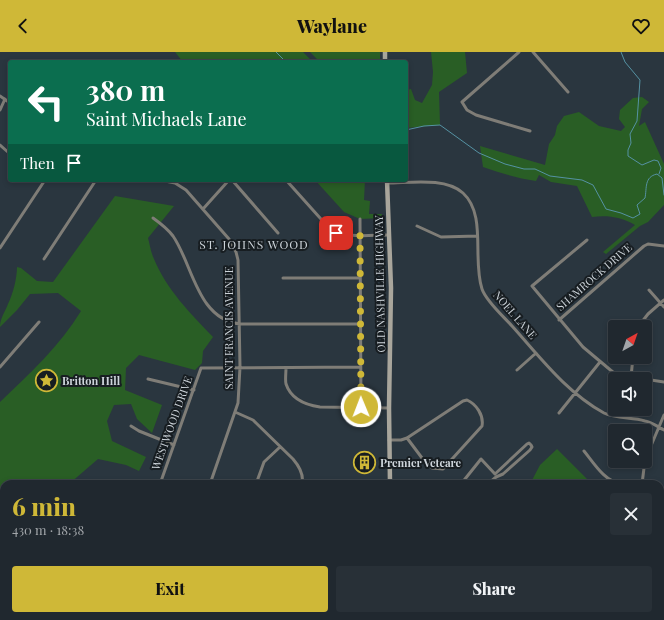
<!DOCTYPE html>
<html lang="en">
<head>
<meta charset="utf-8">
<style>
  :root { --surface:#20282f; --page:#283037; --text:#f1f3f6; --muted:#a2a6aa; --line:#3d444b; --accent:#cfb837 }
  body { margin:0; font-family:"Playfair Display",serif; background:var(--page); color:var(--text); height:100vh; display:flex; flex-direction:column; font-size:15px; white-space:nowrap }
  * { box-sizing:border-box; margin:0 }
  p { font-size:13px; color:var(--muted) }
  .icon { flex:none; width:22px; height:22px; fill:none; stroke:currentColor; stroke-width:2; stroke-linecap:round; stroke-linejoin:round }
  .map { position:relative; flex:1; overflow:hidden }
  .details { position:absolute; left:0px; top:428px; width:664px; height:140px; display:flex; flex-direction:column; background:var(--surface); border-radius:12px 12px 0 0; box-shadow:0 2px 6px #0003,0 0 0 1px var(--line) }
  .details>* { flex:none }
  .banner { position:absolute; left:8px; top:8px; width:400px; height:122px; border-radius:4px; box-shadow:0 2px 6px #0003,0 0 0 1px var(--line); background:#0b6e4f; color:#fff; overflow:hidden }
  .needle { width:26px; rotate:40deg }
  .fabs { position:absolute; left:608px; top:268px; display:grid; gap:8px }
  .fabs a { display:grid; place-items:center; width:44px; height:44px; border-radius:4px; background:var(--surface); box-shadow:0 2px 6px #0003,0 0 0 1px var(--line); font-size:20px }
  .pin { position:absolute; display:grid; place-items:center; width:34px; height:34px; color:#fff; margin:-17px; border-radius:8px; box-shadow:0 2px 6px #0006 }
  .me { position:absolute; width:44px; margin:-22px; rotate:359deg; stroke-linejoin:round; filter:drop-shadow(0 0 3px #0008) }
  .turn { display:flex; align-items:center; gap:14px; height:84px; padding:0 12px; font-size:18px }
  .turn .icon { width:52px; height:52px; stroke-width:2.5 }
  .turn b { display:block; font-size:28px; line-height:34px }
  .then { display:flex; align-items:center; height:38px; padding:0 12px; background:#0003; gap:8px; font-size:15px }
  .round { display:grid; place-items:center; flex:none; width:42px; height:42px; border-radius:4px; background:var(--page) }
  .summary { display:flex; align-items:center; justify-content:space-between; height:68px; padding:0 12px }
  h1 { font-size:24px; font-weight:800; line-height:30px; color:var(--accent) }
  .button { display:flex; gap:8px; margin-top:auto; padding:8px 12px }
  .button a { flex:1; height:46px; border-radius:4px; background:var(--accent); color:#111; font-size:16px; font-weight:800; line-height:46px; text-align:center }
  .button a+a { background:var(--page); color:var(--text) }
  header { display:flex; justify-content:space-between; align-items:center; height:52px; padding:0 12px; background:var(--accent); color:#111; font-size:18px; font-weight:800 }
  .map>svg:first-child { display:block }
  .green { fill:#295e25 }
  .lines { fill:none; stroke-linecap:round; stroke-linejoin:round }
  .stream { stroke:#5592a3; stroke-width:1 }
  .street { stroke:#7f7d77; stroke-width:3 }
  .secondary { stroke:#a9a69c; stroke-width:4.5 }
  .route { stroke:#cfb837; stroke-width:7; stroke-dasharray:0 12.6 }
  .labels { text-anchor:middle; stroke-width:4; stroke-linejoin:round; paint-order:stroke }
  .street-label { font-size:11px; fill:#cdd4da; stroke:#171d21 }
  .poi-label { font-size:11px; font-weight:bold; fill:#cdd4da; stroke:#171d21; text-anchor:start }
  .neighbourhood-label { font-size:12px; letter-spacing:1px; fill:#cdd4da; stroke:#171d21 }
</style>
</head>
<body>
<header><svg class="icon" aria-label="back" viewBox="0 0 24 24"><path d="M15 5l-7 7 7 7"/></svg>Waylane<svg class="icon" aria-label="heart" viewBox="0 0 24 24"><path d="M12 20l-8-8c-3-5 5-10 8-4 3-6 11-1 8 4z"/></svg></header>
<div class="map">
<svg width="664" height="568" viewBox="0 0 664 568">
  <rect width="100%" height="100%" fill="#2a363f"/>
  <!-- green -->
  <path class="green" d="M175,0H303L313,10H183Z
    M310,0H380V10H320Z
    M431,0H465L467,21L439,40L440,73L406,76V38L411,37L415,48L422,51L432,33L433,20Z
    M642,45L649,50L642,57L639,74L645,70L664,112V153L648,170L640,174L606,202L603,200L635,173C621,165 608,163 592,165L577,134L551,130L539,123L536,129C517,126 500,121 483,115L480,94L545,113L549,92L555,83L557,74L564,64L579,60L599,74L621,79L625,75L619,67L620,58L633,46Z
    M315,128H365L364,148L370,149L369,162H382V166L360,167L344,160Z
    M115,144L174,154L148,186C150,193 151,201 154,207C167,238 190,261 213,285L203,299L202,311L195,318L139,303L126,316L125,338L162,353L152,381L137,367L131,352L114,353L107,369L112,389L146,405L139,419L126,413L98,407L69,432H4V529L0,533V350C29,322 60,294 81,259L58,241L30,242L17,258L0,275C0,266 5,260 8,252C13,242 17,226 17,215L21,216L37,229L53,230Z
    M557,397L592,432H530L540,413Z
    M154,564H198L202,568H150Z
    M400,564H471L474,568H400Z"/>
  <g class="lines">
    <!-- stream -->
    <path class="stream" d="M276,0L286,10
      M621,0L625,10L640,28L637,69L630,82L631,91L628,98V104L642,113L654,108L658,109L661,116L659,122
      M406,78L424,74L440,73L479,101L505,112L524,117H535L550,124L582,128L593,133L606,157L621,161L633,166L640,162L637,153L645,146C647,136 644,125 657,122L662,126L664,143"/>
    <!-- street -->
    <path class="street" d="M519,0L462,50L467,58L476,63L530,79
      M533,0L568,40
      M0,44L10,51
      M0,58L5,47
      M0,93L9,101
      M160,128L175,131L186,138L229,187L236,200L238,208L240,315L238,351L210,432
      M232,128L278,181
      M286,128L329,176C347,187 368,183 388,183
      M387,131C410,131 445,125 463,141C487,163 472,207 482,237C486,249 503,264 512,274C540,305 566,340 604,361C616,367 632,365 645,369C652,370 658,375 664,378
      M203,157L229,128
      M153,166C160,171 167,176 173,184C193,213 197,267 240,272H360
      M360,167L361,355
      M417,174L441,185L477,184
      M587,188L532,234L583,295L614,321L625,324L664,330
      M0,196L45,128
      M44,207L96,128
      M283,226H360
      M649,238L664,255
      M559,268L644,194L648,192L664,194
      M618,269L624,275
      M638,275L648,262L664,248
      M0,315L39,270
      M286,316C286,321 285,328 286,332C291,347 306,353 320,355L389,356
      M517,318L536,301
      M631,325L633,305
      M148,327L194,338
      M235,360L253,368L293,407C299,414 304,423 302,432
      M559,361L600,310
      M131,374L139,379L174,393
      M389,388H401L407,386L463,349L467,348C476,352 484,363 482,374L443,417L432,416L422,406L407,386
      M584,399C593,410 605,430 620,431C627,432 635,431 642,430
      M160,432L201,316L360,315
      M256,432L264,410L280,395
      M461,432L481,407L495,422L527,392L529,391L531,393L532,395L530,398L503,422L496,425
      M488,432L496,425
      M642,432L645,408L664,363
      M660,450H664
      M660,552L664,547
      M27,564L28,568
      M75,564L78,568
      M226,564L230,568
      M314,564L324,568
      M526,564L529,568
      M119,568L124,564
      M363,568V564
      M584,568L586,564
      M643,568L648,564"/>
    <!-- secondary -->
    <path class="secondary" d="M385,0V10
      M387,128L391,236L389,356L390,432
      M390,568V564"/>
  </g>
  <g class="lines">
    <!-- route -->
    <path class="route" d="M336,181L346,184L360,183L361,355"/>
  </g>
  <!-- icons -->
  <defs>
    <symbol id="sight-ring" viewBox="-11 -11 22 22"><circle r="9.5" fill="#171d21" stroke="#cfb837" stroke-width="1.5"/><path d="M0-6L1.8-2.2L6-1.7L2.9 1.2L3.7 5.4L0 3.3L-3.7 5.4L-2.9 1.2L-6-1.7L-1.8-2.2Z" fill="#cfb837"/></symbol>
    <symbol id="building-ring" viewBox="-11 -11 22 22"><circle r="9.5" fill="#171d21" stroke="#cfb837" stroke-width="1.5"/><path d="M-4-6H4V6H1V3H-1V6H-4ZM-2.5-4.3h1.7v1.8h-1.7ZM.8-4.3h1.7v1.8H.8ZM-2.5-1h1.7V.8h-1.7ZM.8-1h1.7V.8H.8Z" fill="#cfb837"/></symbol>
  </defs>
  <g fill-rule="evenodd">
    <use href="#sight-ring" x="34" y="316" width="25" height="25"/>
    <use href="#building-ring" x="352" y="398" width="25" height="25"/>
  </g>
  <g class="labels">
    <!-- street labels -->
    <g class="street-label">
      <text transform="translate(594 225) rotate(-41)" y="4">SHAMROCK DRIVE</text>
      <text transform="translate(380 232) rotate(-91)" y="4">OLD NASHVILLE HIGHWAY</text>
      <text transform="translate(515 263) rotate(49)" y="4">NOEL LANE</text>
      <text transform="translate(229 276) rotate(-90)" y="4">SAINT FRANCIS AVENUE</text>
      <text transform="translate(172 371) rotate(-70)" y="4">WESTWOOD DRIVE</text>
    </g>
    <!-- poi labels -->
    <g class="poi-label">
      <text x="62" y="333">Britton Hill</text>
      <text x="380" y="415">Premier Vetcare</text>
    </g>
    <!-- neighbourhood labels -->
    <g class="neighbourhood-label">
      <text x="254" y="197">ST. JOHNS WOOD</text>
    </g>
  </g>
</svg>
<div class="fabs">
<a><svg class="needle" viewBox="-14 -14 28 28"><path d="M0-13l5 13h-10z" fill="#e53935"/><path d="M0 13l5-13h-10z" fill="#a2a6aa"/></svg></a>
<a><svg class="icon" aria-label="sound" viewBox="0 0 24 24"><path d="M4 9h4l5-4v14l-5-4H4zM17 9q2 3 0 6"/></svg></a>
<a><svg class="icon" aria-label="search" viewBox="0 0 24 24"><circle cx="10" cy="10" r="6"/><path d="M15 15l6 6"/></svg></a>
</div>
<div class="pin" style="left:336px;top:181px;background:#d93025"><svg class="icon" aria-label="arrive" viewBox="0 0 24 24"><path d="M6 21V4h12l-3 4 3 4H6"/></svg></div>
<svg class="me" style="left:361px;top:355px" viewBox="-20 -20 40 40"><circle r="17" fill="#cfb837" stroke="#fff" stroke-width="3"/><path d="M0-11L8 9 0 5-8 9z" fill="#fff"/></svg>
<div class="banner">
<div class="turn"><svg class="icon" aria-label="left" viewBox="0 0 24 24"><path d="M17 20v-9H6M10 6l-5 5 5 5"/></svg><div><b>380 m</b>Saint Michaels Lane</div></div>
<div class="then">Then<svg class="icon" aria-label="arrive" viewBox="0 0 24 24"><path d="M6 21V4h12l-3 4 3 4H6"/></svg></div>
</div>
<section class="details">
<div class="summary"><div><h1>6 min</h1><p>430 m · 18:38</p></div><a class="round"><svg class="icon" aria-label="close" viewBox="0 0 24 24"><path d="M6 6l12 12M18 6L6 18"/></svg></a></div>
<div class="button"><a>Exit</a><a>Share</a></div>
</section>
</div>
</body>
</html>
